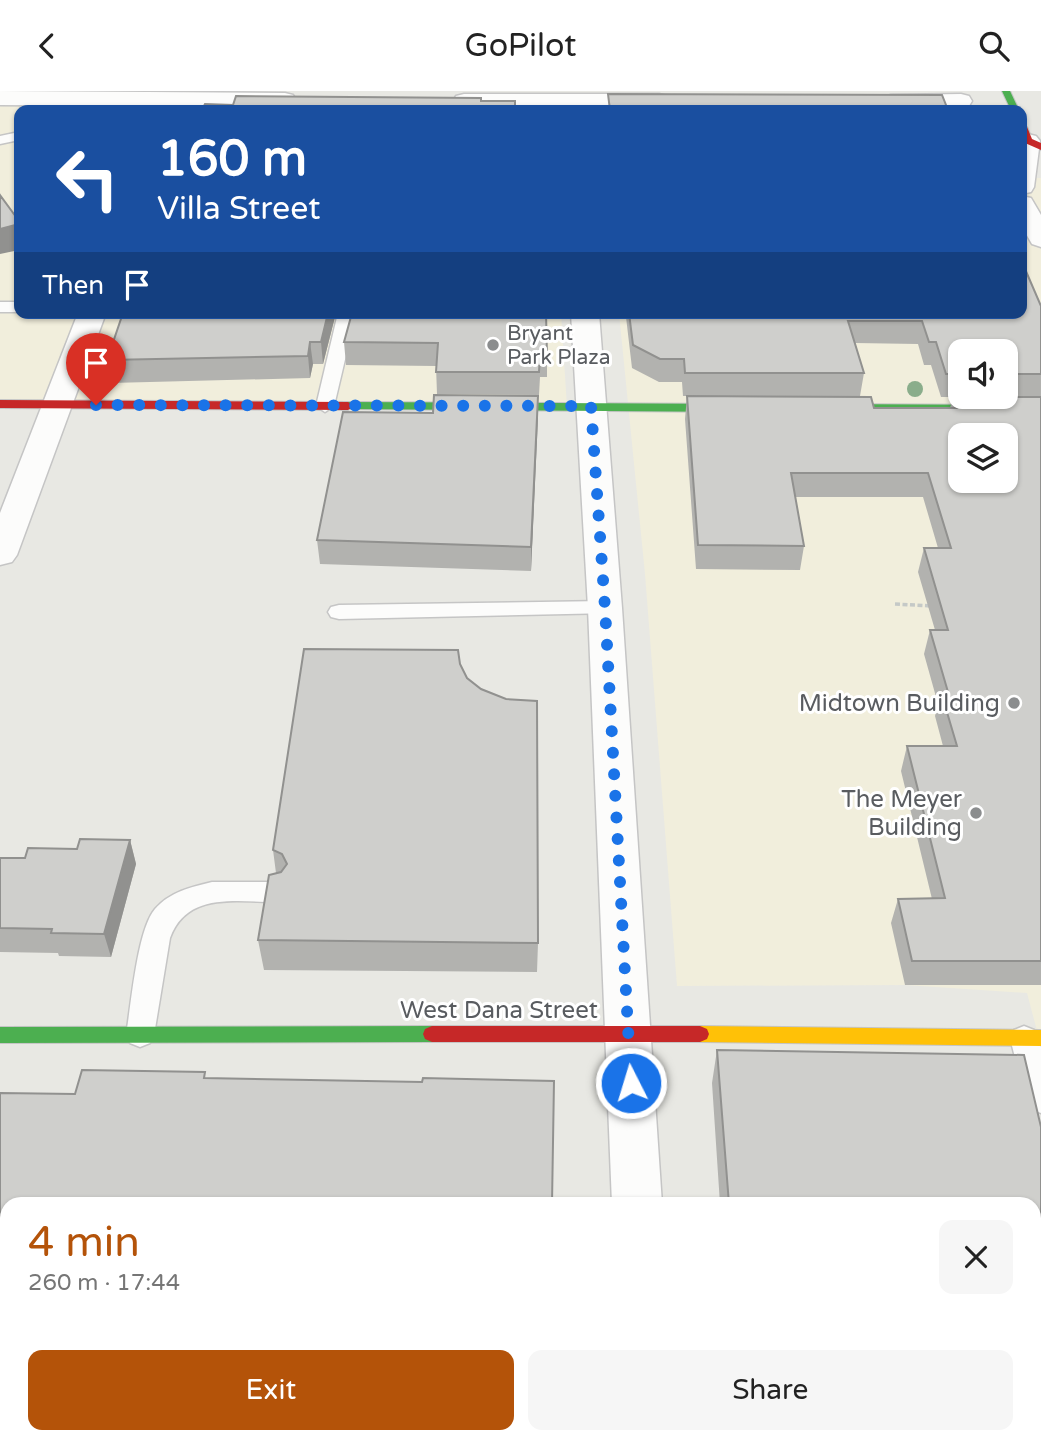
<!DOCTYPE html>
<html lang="en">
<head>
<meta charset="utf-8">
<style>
  :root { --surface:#fff; --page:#f6f6f6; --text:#222; --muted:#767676; --accent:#b45309 }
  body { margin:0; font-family:"Varela Round",sans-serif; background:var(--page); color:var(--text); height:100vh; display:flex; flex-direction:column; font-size:26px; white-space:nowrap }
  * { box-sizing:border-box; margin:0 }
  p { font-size:23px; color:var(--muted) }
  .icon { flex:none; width:38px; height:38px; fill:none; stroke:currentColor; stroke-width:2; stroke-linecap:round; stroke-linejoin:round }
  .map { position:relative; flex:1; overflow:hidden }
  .details { position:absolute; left:0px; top:1106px; width:1041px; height:247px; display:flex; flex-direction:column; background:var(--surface); border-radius:21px 21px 0 0; box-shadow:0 2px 5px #0004 }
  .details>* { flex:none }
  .guide { position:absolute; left:14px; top:14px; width:1013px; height:214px; border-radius:14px; box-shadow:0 2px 5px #0004; background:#1a4fa0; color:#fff; overflow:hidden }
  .buttons { position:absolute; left:948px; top:248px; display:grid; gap:14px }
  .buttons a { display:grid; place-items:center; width:70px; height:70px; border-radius:14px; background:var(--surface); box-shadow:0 2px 5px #0004; font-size:35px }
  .pin { position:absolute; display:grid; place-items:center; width:60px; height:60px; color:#fff; margin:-72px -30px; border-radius:50% 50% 50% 0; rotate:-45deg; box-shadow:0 0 7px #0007 }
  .pin .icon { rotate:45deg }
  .me { position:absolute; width:77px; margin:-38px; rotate:355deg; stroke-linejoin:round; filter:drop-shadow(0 0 5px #0008) }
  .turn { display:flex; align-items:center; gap:24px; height:147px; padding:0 28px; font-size:32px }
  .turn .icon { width:91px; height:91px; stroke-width:2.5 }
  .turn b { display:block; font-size:49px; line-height:60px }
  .then { display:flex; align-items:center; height:66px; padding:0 28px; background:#0003; gap:14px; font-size:26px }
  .round { display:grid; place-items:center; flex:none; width:74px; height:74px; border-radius:14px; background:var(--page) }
  .summary { display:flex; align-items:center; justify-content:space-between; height:119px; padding:0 28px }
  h1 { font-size:42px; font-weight:600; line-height:52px; color:var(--accent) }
  .cta { display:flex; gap:14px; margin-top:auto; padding:14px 28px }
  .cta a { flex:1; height:80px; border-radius:14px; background:var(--accent); color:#fff; font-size:28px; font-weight:600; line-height:80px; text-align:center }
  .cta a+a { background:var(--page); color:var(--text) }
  header { display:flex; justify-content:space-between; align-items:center; height:91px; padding:0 28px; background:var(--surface); font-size:32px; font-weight:600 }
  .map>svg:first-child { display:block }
  .commercial { fill:#f1eedc; fill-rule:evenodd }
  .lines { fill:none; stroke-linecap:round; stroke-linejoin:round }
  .lane-casing { stroke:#c5c5c5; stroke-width:3 }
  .street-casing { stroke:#c5c5c5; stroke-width:3 }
  .fast-casing { stroke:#c5c5c5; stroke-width:2 }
  .slow-casing { stroke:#c5c5c5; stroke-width:2 }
  .jam-casing { stroke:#c5c5c5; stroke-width:2 }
  .path { stroke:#c5c9c7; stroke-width:3.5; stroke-dasharray:5 2.5; stroke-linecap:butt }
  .lane { fill:#fcfcfb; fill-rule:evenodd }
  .street { fill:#fcfcfb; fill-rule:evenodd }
  .fast { fill:#4caf50; fill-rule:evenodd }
  .slow { fill:#ffc107; fill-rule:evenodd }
  .jam { fill:#c62828; fill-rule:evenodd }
  .tree { fill:#8aad8b }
  .wall { fill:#b2b2af }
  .shaded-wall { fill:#91918f }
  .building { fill:#cfcfcc; stroke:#91918f; stroke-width:2; fill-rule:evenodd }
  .route { stroke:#1a73e8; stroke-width:12; stroke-dasharray:0 21.6 }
  .poi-dot { fill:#8b8d8e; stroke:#fff; stroke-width:2.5 }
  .labels { text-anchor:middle; stroke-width:6; stroke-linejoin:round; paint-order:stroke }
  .far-poi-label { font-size:21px; fill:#595c60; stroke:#fff; text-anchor:start }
  .poi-label { font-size:24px; fill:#595c60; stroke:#fff; text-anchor:end }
  .street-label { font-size:24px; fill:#595c60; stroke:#fff }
</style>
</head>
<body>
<header><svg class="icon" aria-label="back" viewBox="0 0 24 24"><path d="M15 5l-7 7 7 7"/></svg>GoPilot<svg class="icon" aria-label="search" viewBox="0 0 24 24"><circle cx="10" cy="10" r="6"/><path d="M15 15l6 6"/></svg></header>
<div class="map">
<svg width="1041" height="1352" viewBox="0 0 1041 1352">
  <rect width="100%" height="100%" fill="#e8e8e3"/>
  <!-- commercial -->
  <path class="commercial" d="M0,14L366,16V19H19V222H561L567,316L0,309Z
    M1022,87H1041V955L1027,902L905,894L677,895L645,483L619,222H1022ZM961,261H1006V306H961ZM961,345H1006V390H961Z"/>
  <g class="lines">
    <defs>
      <path id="lane" d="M81,4L88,8L80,19H66L76,5Z
        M19,41V49L0,53V45Z
        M0,211H19V221H0Z
        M338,222H356L334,315L325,321L316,315Z
        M605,510L613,512L616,517L613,522L339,528L331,526L328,521L331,516L339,514Z
        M212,791H276L285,794L289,801L285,808L276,811C235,811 187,801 170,847L154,944L150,952L140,956L130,952L126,944C131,915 137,839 155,818C170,801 191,796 212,791Z
        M1024,935L1034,939L1041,956V1022L1030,1018L1026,1009L1010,947L1014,939Z"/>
      <path id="street" d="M0,0L285,2L293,4L296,9L293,14L285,16L0,14Z
        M464,3H659L667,5L670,10L667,15L659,17L456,15L453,10L456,5Z
        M961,3L969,5L972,10L969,15L891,18L883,16L880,11L883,6L891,4Z
        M1028,43L1036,45L1040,50L1034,96L1031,101L1022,103V45Z
        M1022,105L1031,107L1041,124V156L1032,153L1022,136Z
        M78,222H106L17,464L12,471L0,474V422Z
        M571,222H599L622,517L662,1113H612L588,517Z
        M619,1346H674L676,1352H620Z"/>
      <path id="fast" d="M1002,0H1010L1019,19H1011Z
        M348,311L738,313L744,317L738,321L344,318L342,315Z
        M823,313L1041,314V322L819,320L817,317Z
        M432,935L439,938L441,943L439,948L432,951L0,952V936Z"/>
      <path id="slow" d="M700,935L1041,939V955L700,951L693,948L691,943L693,938Z"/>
      <path id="jam" d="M1022,33L1027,36L1032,48L1041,52V59L1025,52Z
        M0,309L348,311L354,315L348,319L0,317Z
        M432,935H700L707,938L709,943L707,948L700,951H432L425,948L423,943L425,938Z"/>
    </defs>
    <!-- lane casing -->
    <use href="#lane" class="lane-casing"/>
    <!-- street casing -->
    <use href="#street" class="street-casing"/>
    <!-- fast casing -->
    <use href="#fast" class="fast-casing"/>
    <!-- slow casing -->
    <use href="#slow" class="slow-casing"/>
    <!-- jam casing -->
    <use href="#jam" class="jam-casing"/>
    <!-- path -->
    <path class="path" d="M895,513L932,515"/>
    <!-- lane -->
    <use href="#lane" class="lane"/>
    <!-- street -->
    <use href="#street" class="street"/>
    <!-- fast -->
    <use href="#fast" class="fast"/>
    <!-- slow -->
    <use href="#slow" class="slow"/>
    <!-- jam -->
    <use href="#jam" class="jam"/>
  </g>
  <!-- trees -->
  <circle class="tree" cx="915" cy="298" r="8"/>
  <!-- wall -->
  <path class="wall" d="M1041,215V306H1006V261H961V306H941L931,274H924L918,253L855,252L864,282L860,305H683L682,291H659L632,277L626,226V222H1022Z
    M336,222L323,273H313L310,287L111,292L107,269Z
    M352,222L547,264V286H540L539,304L437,303L436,275L346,274L344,251Z
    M538,305L531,480L320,473L317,449Z
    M687,305L874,317H950L953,306H1041V894H905L891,832L898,808H932L901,680L907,655H943L935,625L938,613L924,563L930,539H935L918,481L924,457H938L923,406H795L804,455L800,479L696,478L685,328Z
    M460,573L538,852L537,881L264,879L258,849L276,782L273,759Z
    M130,749L136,773L111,866L59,865L58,862L0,861V767H25Z
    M717,959L1024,964L1041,1036V1352H738L737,1346H1034V1113H720L712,992Z
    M207,987L422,991L554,990L7,1113V1309H0V1002L75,1003Z"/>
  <!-- shaded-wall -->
  <path class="shaded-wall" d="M19,133V159L0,163V138Z
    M328,222H336L323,273L321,251Z
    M310,251L313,273L310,287L308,265Z
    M538,305V327L531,480V456Z
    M130,749L136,773L111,866L104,843Z"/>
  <!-- building -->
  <path class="building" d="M608,3L942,4L948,19H610Z
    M236,5L481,7V10H515V19H202L205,13L233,14Z
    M0,104L19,130V133L0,138Z
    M1022,171L1041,215V283H1006V261H961V283H946L936,251H929L922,230H848L864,282H685L684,268H660L633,254L629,222H1022Z
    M123,222H328L321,251H310L308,265L107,269Z
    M352,222H546L547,264H540L539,281H436L438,252L344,251Z
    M434,304L538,305L531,456L317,449L343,321L433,322Z
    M687,305L871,306L874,317H957L953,306H1041V870H912L898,808L945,807L907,655H957L941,601H948L930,539H948L924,457H951L928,382H791L804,455L698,454ZM961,345H1006V390H961Z
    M304,558L458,559L460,573L467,587L481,598L506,608L537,610L538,852L258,849L269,784L281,781L287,773L282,763L273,759Z
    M80,748L130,749L104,843L51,842L52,838L0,837V767H25L28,757L77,758Z
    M717,959L1024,964L1041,1036V1352H748L747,1346H1034V1113H729Z
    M82,979L205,981L204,987L422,991L423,987L554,990L552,1113H7V1290H0V1002L75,1003Z
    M60,1346H131L130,1352H59Z
    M197,1346H524V1351L551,1352H196Z"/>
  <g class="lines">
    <!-- route -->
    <path class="route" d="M96,314L591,315L605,517L631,992"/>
  </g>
  <!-- markers -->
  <g class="poi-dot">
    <circle cx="493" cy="254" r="7"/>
    <circle cx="1014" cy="612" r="7"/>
    <circle cx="976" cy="722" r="7"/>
  </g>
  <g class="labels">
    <!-- far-poi labels -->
    <g class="far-poi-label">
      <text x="507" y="249">Bryant<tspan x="507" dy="24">Park Plaza</tspan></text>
    </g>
    <!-- poi labels -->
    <g class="poi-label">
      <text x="1000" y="620">Midtown Building</text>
      <text x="962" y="716">The Meyer<tspan x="962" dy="28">Building</tspan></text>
    </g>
    <!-- street labels -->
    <g class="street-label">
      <text x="499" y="927">West Dana Street</text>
    </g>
  </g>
</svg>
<div class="buttons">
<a><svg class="icon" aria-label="sound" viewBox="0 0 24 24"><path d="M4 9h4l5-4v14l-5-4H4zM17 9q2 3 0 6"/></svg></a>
<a><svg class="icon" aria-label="layers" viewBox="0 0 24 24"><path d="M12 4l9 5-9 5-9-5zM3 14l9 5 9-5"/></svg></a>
</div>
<div class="pin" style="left:96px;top:314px;background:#d93025"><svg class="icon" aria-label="arrive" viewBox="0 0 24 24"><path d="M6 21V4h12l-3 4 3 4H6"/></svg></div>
<svg class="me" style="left:631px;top:992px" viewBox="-20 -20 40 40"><circle r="17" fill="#1a73e8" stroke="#fff" stroke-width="3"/><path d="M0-11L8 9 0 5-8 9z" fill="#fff"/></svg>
<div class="guide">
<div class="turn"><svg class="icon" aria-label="left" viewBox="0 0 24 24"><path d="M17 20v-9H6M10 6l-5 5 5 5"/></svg><div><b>160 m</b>Villa Street</div></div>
<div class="then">Then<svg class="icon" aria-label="arrive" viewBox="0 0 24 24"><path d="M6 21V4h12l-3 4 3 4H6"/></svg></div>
</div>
<section class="details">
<div class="summary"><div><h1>4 min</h1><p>260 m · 17:44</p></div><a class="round"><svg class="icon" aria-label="close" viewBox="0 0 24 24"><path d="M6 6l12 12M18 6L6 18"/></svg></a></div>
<div class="cta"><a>Exit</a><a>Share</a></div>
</section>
</div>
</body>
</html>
